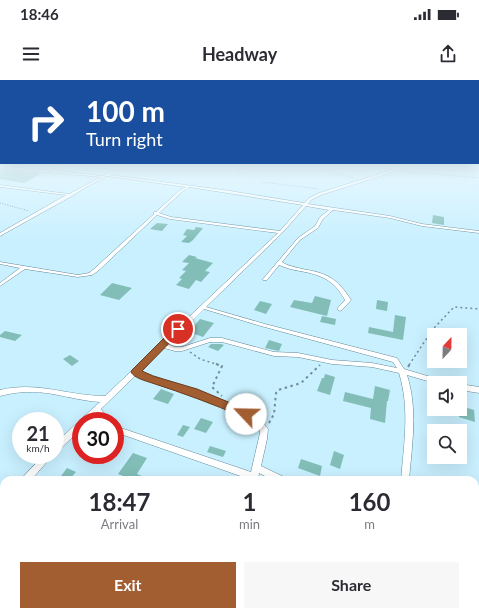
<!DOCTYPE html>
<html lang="en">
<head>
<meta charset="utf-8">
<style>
  :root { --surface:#fff; --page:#f7f7f7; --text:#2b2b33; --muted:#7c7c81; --accent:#a25d30 }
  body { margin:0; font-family:Lato,sans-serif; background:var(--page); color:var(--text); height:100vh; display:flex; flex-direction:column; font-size:15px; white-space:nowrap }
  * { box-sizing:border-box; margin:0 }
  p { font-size:13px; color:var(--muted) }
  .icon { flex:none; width:22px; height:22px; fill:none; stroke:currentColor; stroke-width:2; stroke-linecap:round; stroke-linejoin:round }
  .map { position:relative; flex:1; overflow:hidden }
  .side { position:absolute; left:0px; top:396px; width:479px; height:140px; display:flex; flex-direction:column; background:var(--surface); border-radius:12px 12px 0 0; box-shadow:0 4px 16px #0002 }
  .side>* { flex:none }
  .guide { position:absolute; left:0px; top:0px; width:479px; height:84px; box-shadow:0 4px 16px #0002; background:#1a4fa0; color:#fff; overflow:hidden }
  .needle { width:26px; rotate:22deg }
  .buttons { position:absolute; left:427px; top:248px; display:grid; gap:8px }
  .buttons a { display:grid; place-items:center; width:40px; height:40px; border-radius:0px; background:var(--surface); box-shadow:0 4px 16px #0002; font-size:20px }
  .speed { position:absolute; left:12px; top:332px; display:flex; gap:8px; font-size:20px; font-weight:700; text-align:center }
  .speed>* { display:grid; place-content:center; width:52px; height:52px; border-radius:50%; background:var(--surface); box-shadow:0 4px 16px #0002; line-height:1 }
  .speed small { font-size:10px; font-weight:400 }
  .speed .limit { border:6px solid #d22; background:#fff; color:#111 }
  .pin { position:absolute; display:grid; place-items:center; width:34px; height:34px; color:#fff; margin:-17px; border:2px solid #fff; border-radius:50%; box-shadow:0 1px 4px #0007 }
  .me { position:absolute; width:44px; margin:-22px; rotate:294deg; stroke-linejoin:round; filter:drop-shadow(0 0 3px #0008) }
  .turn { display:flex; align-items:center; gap:14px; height:84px; padding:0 20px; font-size:18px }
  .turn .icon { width:52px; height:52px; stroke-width:2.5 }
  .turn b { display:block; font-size:28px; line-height:34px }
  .eta { display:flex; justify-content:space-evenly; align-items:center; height:68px; text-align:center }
  .eta b { font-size:24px; font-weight:700; line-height:28px }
  .cta { display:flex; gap:8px; margin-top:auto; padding:8px 20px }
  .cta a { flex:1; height:46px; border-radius:0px; background:var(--accent); color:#fff; font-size:16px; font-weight:700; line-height:46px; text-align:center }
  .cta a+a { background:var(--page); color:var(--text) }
  .status { display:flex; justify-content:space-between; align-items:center; height:28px; padding:0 20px; background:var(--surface); direction:ltr }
  .status svg { height:11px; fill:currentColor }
  header { display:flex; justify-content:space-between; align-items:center; height:52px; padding:0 20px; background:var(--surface); font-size:18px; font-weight:700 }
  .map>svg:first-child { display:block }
  .building { fill:#82bdb8 }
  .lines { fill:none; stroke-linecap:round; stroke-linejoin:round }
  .street-casing { stroke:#648895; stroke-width:1 }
  .path-far2 { stroke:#718d97; stroke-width:1; stroke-dasharray:1 1.5; stroke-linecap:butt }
  .path-far1 { stroke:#718d97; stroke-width:1.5; stroke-dasharray:2 3; stroke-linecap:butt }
  .path { stroke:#718d97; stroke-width:2; stroke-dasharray:2.5 3.5; stroke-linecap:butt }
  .street { fill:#fff; fill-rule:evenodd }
  .route { fill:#a25d30; stroke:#693c1f }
</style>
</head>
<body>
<div class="status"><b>18:46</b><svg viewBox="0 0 49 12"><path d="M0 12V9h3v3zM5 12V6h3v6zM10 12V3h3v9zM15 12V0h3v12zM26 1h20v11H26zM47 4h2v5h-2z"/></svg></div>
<header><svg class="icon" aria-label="menu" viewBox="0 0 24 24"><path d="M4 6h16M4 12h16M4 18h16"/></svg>Headway<svg class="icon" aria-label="share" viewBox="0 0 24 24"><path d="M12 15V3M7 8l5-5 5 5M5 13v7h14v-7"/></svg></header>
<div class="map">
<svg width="479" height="536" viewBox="0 0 479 536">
  <rect width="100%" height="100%" fill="#c9f0ff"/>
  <!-- building -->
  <path class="building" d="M0,90H1L42,93L24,103L0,99Z
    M433,135L444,137V145L432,143Z
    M157,143L168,144L162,151L150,149Z
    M196,147L203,148L193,160L189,163L181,162L187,156L183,155L187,149L194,150Z
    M189,175L197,177L195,178L213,183L205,191L210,192L201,202L196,200L189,209L176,205L182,199L179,198L186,191L182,190L189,183L182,182Z
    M112,203L132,208L119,220L100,215Z
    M315,216L331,220L327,236L290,227L294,220L312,223Z
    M377,220L388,222L387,231L376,229Z
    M260,221L272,224L266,234L254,230Z
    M395,235L406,237L403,260L368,253L369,247L393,252Z
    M322,236L336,239L335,245L320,242Z
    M200,239L214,243L203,257L189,252Z
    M5,251L22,255L15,261L0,257V255Z
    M269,260L282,264L279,271L265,268Z
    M211,264H221L224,265L218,271L208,267Z
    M70,275L79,281L72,286L63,279Z
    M325,294L335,297L330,315L317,311L322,298H324Z
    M375,306L390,310L388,321H387L385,343L370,339L371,328L343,321L345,312L373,319Z
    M161,309L174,314L168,324L153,319Z
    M461,326L474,330L475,342L459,337V329H461Z
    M201,338L213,342L206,353L194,349Z
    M183,345L190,347L183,357L177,355Z
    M210,366L226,371L223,377L207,372Z
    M334,371L344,375L340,389L330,385Z
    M133,373L147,378L137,394L152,400H133L118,394Z
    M301,379L322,386L320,396L298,388Z
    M67,388L76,392L69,400H58Z"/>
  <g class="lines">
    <defs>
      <path id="street" d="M0,86L52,91L61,86H65L56,91L103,96L122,86H126L110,95L224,110L304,123L309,118L319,113L391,90L398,86H401L393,92L321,115L311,120L308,124L390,136L422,144L479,151V153L422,146L390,138L333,130L323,139L318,148L300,160L282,182C287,186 295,187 302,189C327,193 337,198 351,220L342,230L340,231L337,229L345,220C334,200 322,195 300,191C293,190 286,188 279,185L267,200H263V199L298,158L315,146L320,137L329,130L306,126L282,153L206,227L265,244L397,278L404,289L444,301L445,303H434L407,295C418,329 412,365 409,400H401C404,364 410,328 399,293L372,287L332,284L298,277L274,276L222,262H210L182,271H175L164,268L140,291L230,323L248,332L261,340L268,349L267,359L261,386L284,397L285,400H273L259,393L258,400H249V399L115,352V346L251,392L260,353V350L256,344L243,336L204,319L136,295L101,329L110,341H102L96,334L89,341H81V349L58,371L55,372V364L78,342L80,341L81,339L100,322C84,321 69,317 53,314C35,311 18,311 0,316V310C39,301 67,316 105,316L278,153L170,139L157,135L98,191L92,195L78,197L25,189L0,206V203L20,188L0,184V182L78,195L89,193L94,189L154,134V132H156L180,110L186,107L107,96L88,106L72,116L0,156V153L66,115L0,107V105L69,114L101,97L0,88ZM189,107L303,125L280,151L171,137L159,133L182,112ZM204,229L261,246L393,282L397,288L372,283L332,280L298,273L274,272L222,258H210L182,267H175L168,264Z
        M245,86H248L240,94H238V92Z
        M460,304L479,307V313L460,310Z
        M44,375H53L31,400H22L23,397Z
        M4,421V431L0,433V423Z
        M198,532H209L208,536H197Z
        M390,532H400L399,536H389Z"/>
    </defs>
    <!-- street casing -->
    <use href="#street" class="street-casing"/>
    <!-- path-far2 -->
    <path class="path-far2" d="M331,86L325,90L353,98
      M220,88L221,86
      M400,91L479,98
      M262,102L318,109
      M0,123L29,131"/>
    <!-- path-far1 -->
    <path class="path-far1" d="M190,272L200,279L219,285
      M409,285L433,249L454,227L479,229"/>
    <!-- path -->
    <path class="path" d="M216,284L222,286L212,307L222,316
      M408,287L410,284
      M269,343L274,334L276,313L278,310L301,303L320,285"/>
    <!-- street -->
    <use href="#street" class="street"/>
  </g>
  <!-- sky -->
  <linearGradient id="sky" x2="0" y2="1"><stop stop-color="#85a3d3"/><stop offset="0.53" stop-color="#e7f8ff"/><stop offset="1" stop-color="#e7f8ff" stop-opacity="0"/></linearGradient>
  <rect width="479" height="161" fill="url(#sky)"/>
  <!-- route -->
  <path class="route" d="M175,247H178L183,249L142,291L153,296L197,309L250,331L252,334L250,337L246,338L243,337C213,324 183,313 152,303C146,301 134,298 131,292L132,290Z"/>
</svg>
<div class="buttons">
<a><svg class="needle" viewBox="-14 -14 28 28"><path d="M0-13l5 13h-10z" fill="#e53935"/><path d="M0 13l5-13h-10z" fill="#7c7c81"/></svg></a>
<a><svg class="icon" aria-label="sound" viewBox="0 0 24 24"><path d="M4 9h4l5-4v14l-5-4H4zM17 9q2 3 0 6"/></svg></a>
<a><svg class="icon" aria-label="search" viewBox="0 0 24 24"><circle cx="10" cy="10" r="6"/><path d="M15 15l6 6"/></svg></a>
</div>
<div class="speed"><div>21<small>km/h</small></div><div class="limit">30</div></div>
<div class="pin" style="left:178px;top:249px;background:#d93025"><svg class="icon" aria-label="arrive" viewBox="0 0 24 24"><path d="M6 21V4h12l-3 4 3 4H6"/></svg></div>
<svg class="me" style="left:246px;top:334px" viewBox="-20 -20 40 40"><circle r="19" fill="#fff"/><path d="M0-13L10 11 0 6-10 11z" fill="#a25d30"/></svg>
<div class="guide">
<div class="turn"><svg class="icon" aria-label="right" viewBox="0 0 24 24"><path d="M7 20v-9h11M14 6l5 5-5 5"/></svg><div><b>100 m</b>Turn right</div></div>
</div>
<section class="side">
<div class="eta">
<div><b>18:47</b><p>Arrival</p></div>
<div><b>1</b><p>min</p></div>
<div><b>160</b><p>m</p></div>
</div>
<div class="cta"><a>Exit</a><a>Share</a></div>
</section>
</div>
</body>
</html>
